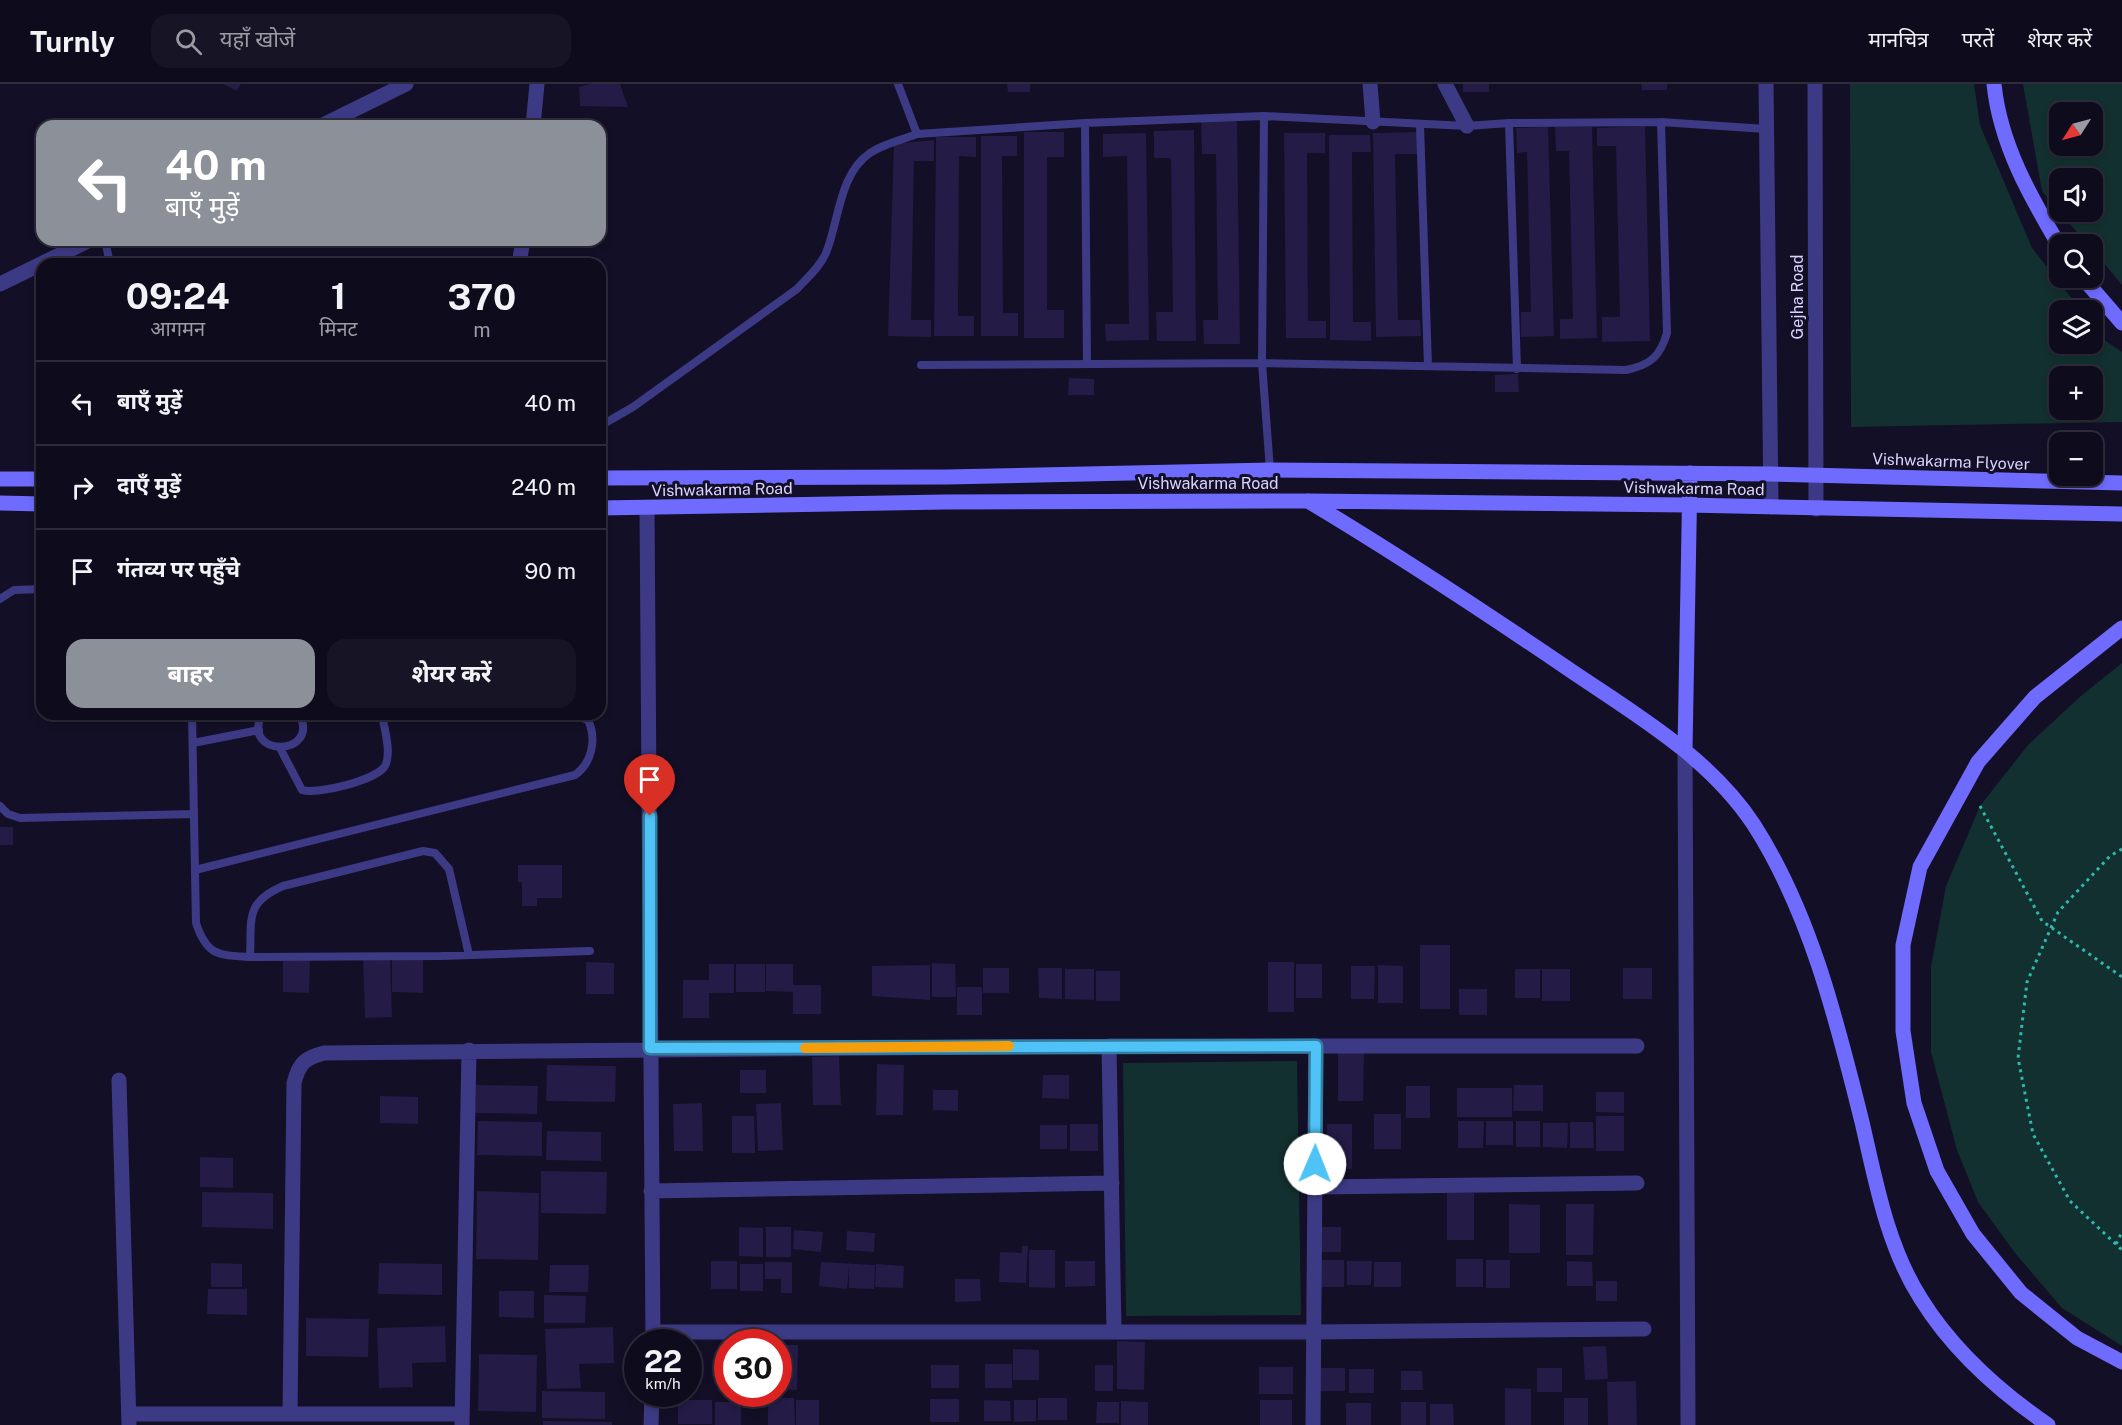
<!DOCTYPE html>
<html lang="hi">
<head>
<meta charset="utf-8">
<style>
  :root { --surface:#0e0b1c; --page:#171425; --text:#f1f3f6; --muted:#9b9ba3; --line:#2e2b3b; --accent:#8c9099 }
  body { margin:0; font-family:"Public Sans","Noto Sans Devanagari",sans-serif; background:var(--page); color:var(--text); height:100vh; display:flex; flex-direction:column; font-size:22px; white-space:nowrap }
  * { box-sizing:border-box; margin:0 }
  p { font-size:20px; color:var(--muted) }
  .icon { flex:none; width:33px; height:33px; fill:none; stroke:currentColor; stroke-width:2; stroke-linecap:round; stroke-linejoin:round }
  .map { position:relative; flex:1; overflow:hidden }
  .details { position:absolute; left:36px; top:174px; width:570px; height:462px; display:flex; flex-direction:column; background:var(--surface); border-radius:18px; box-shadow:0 3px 9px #0003,0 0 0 2px var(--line) }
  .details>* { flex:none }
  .guide { position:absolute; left:36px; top:36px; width:570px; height:126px; border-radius:18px; box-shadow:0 3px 9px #0003,0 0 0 2px var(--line); background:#8c9099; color:#fff; overflow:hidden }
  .needle { width:39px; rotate:234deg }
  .controls { position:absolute; left:2049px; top:18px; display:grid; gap:12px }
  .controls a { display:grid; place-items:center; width:54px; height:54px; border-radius:12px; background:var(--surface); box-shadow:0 3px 9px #0003,0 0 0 2px var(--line); font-size:30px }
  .speed { position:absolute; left:624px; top:1245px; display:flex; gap:12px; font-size:30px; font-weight:700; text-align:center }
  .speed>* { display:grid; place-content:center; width:78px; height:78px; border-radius:50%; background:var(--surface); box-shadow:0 3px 9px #0003,0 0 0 2px var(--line); line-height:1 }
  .speed small { font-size:15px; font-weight:400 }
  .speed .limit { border:9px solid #d22; background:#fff; color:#111 }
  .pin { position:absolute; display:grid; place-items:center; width:51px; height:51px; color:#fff; margin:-62px -26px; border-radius:50% 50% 50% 0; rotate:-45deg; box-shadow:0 0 6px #0007 }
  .pin .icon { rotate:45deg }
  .me { position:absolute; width:66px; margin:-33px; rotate:1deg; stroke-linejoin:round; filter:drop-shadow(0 0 4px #0008) }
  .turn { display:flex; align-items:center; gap:21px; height:126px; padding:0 30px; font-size:27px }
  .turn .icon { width:78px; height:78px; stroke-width:2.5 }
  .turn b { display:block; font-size:42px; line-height:51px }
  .eta { display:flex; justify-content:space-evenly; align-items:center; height:102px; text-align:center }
  .eta b { font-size:36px; font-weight:700; line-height:42px }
  .primary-button { display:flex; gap:12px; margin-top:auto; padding:12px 30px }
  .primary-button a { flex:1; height:69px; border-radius:18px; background:var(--accent); color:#fff; font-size:24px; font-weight:700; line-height:69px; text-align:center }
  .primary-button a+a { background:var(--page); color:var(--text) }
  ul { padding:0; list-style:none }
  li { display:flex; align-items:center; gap:18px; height:84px; padding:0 30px; border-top:2px solid var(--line) }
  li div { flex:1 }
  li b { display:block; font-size:22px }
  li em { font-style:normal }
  header { display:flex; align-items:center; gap:36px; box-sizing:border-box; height:84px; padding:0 30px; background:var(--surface); border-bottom:2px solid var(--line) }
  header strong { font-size:28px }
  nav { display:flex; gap:33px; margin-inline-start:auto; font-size:21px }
  .search { width:420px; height:54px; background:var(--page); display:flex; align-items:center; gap:15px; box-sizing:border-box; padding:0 21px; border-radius:18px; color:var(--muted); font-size:22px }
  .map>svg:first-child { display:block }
  .green { fill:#12302f; fill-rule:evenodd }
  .building { fill:#241b47 }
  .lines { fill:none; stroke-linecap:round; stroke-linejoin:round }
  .path { stroke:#2fb8b0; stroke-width:3; stroke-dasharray:3 4.5; stroke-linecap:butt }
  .service { stroke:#3d3a85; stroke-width:8 }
  .minor { stroke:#3d3a85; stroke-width:15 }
  .tertiary { stroke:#3d3a85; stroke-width:15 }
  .secondary { stroke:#6f6bff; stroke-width:15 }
  .route-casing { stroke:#337fa1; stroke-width:15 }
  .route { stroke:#4fc3f7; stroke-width:10 }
  .slow { stroke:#f59e0b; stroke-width:10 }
  .labels { text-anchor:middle; stroke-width:6; stroke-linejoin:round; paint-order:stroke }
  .street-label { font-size:16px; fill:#d9d4ff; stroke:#130f26 }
</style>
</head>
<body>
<header>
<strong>Turnly</strong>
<div class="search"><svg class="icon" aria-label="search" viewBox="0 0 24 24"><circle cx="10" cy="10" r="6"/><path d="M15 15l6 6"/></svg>यहाँ खोजें</div>
<nav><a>मानचित्र</a><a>परतें</a><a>शेयर करें</a></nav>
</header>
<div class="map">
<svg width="2122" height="1341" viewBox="0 0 2122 1341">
  <rect width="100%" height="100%" fill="#130f26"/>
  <!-- green -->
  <path class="green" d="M1850,0H1974L1980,41L2032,164L2081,226H2060V260H2092L2093,241L2103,255L2122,268V338L1851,343ZM2060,292H2092V326H2060Z
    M2023,0H2122V201L2093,166L2092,160H2087L2042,107ZM2060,28H2092V62H2060ZM2060,94H2092V128H2060Z
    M2122,579V1262L2062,1224L2015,1169L1978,1118L1957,1066L1931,968V883L1946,802L1980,722L2028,661L2082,611Z
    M1297,977L1301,1231L1126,1232L1123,979Z"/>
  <!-- building -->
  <path class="building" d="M223,0H241L237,7Z
    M590,0H620L628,23L580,22L579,3Z
    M1007,0H1030V8H1008Z
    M1463,0H1489V8H1463Z
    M1641,0H1667V6H1642Z
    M1201,37H1237L1240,260H1204L1203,236H1218L1216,70H1202Z
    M1645,42L1650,257L1602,258V233H1620L1616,62H1597V44Z
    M1548,43L1554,252L1521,253V228H1531L1527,68L1517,69L1516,44Z
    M1555,43H1592L1597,254L1560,255V235H1573L1569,67H1556Z
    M1194,46L1196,257H1157L1156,228H1173L1171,74H1154V47Z
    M1024,48H1064V73H1047V226H1064V254H1024Z
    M1417,48L1418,70H1395L1398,236H1420L1421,252L1376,253L1373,49Z
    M1146,49L1149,256L1106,257L1105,240H1129L1127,72L1103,73V50Z
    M1284,49H1325V69H1307L1308,237H1326V254H1286Z
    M1329,51H1370L1371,68H1352L1353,238H1371V257L1330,256Z
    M981,52H1017V72H1002L1003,229H1018V252H981Z
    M936,53H976V73L959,72L958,232H974V252H934Z
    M934,56V77H914L911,236H931V253L888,252L894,60Z
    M1518,290L1519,308H1495V291Z
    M1069,294L1094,295V311H1068Z
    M0,743H13V761H0Z
    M518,781H562V814H537V822H522V798H518Z
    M1420,861H1450V925H1420Z
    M390,873L392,933L365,934L363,874Z
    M392,874H423V909L392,908Z
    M283,876H310L309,909L283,908Z
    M586,878L614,879V910H586Z
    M1268,878H1294V928H1268Z
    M932,879L955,880L956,913H932Z
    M709,880H734V909H709V934H683V896H709Z
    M736,880H765V908H736Z
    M766,880H793V901H821V930H793V908L766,907Z
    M1296,880H1322V914H1296Z
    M930,881V916L872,912V882Z
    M1378,881L1403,882V919H1378Z
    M1351,882H1375L1374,915H1351Z
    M983,884H1009V909H983Z
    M1038,884H1062V915L1039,914Z
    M1623,884H1652V915H1623Z
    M1065,885H1094V916L1065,915Z
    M1515,885H1540V914H1515Z
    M1542,885H1570V917H1542Z
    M1096,887H1120V917H1096Z
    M957,903H982V931H957Z
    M1459,905H1487V931H1459Z
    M1338,969H1364L1363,1017H1338Z
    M839,972L841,1021H813L812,973Z
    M877,980L904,981L903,1031H876Z
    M547,981L616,982L615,1018L546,1017Z
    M740,986H766V1009H740Z
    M1043,991H1069V1015L1042,1014Z
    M476,1001L538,1002L537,1030L475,1029Z
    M1514,1001H1543V1027H1513Z
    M1406,1002H1430V1034H1406Z
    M1457,1004H1512V1033H1457Z
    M933,1006H958V1027L933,1026Z
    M1596,1008H1624V1029L1596,1028Z
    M380,1012L418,1013V1040L380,1039Z
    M702,1019L703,1067H674L673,1020Z
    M781,1019L783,1066L758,1067L756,1020Z
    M1374,1030H1401V1065H1374Z
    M732,1032H754L755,1069H732Z
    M1596,1032H1624V1067H1596Z
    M478,1037L542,1038V1072L477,1071Z
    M1458,1037H1484L1483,1064H1458Z
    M1486,1037H1513V1061H1486Z
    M1516,1037H1540V1063H1516Z
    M1570,1038H1593L1594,1064H1570Z
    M1543,1039H1568L1567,1064L1543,1063Z
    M1070,1040H1098V1067H1070Z
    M1327,1040H1352V1085L1327,1086Z
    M1040,1041H1067V1065H1040Z
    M547,1047L601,1048V1077L546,1076Z
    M200,1073L233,1074V1104L200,1103Z
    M541,1087L607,1088L606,1130L541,1129Z
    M477,1107L539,1109L538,1176L476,1175Z
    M202,1108L273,1109V1145L202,1143Z
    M1447,1109H1474V1156H1447Z
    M1509,1120L1540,1121V1169H1509Z
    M1566,1120H1594L1593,1171H1566Z
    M739,1143L763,1144V1173L739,1172Z
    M766,1143H791V1173H766Z
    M1317,1143H1341V1168H1316Z
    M794,1146L823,1148L821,1168L793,1165Z
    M847,1147L875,1149L874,1168L846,1166Z
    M1022,1162H1028L1026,1199L999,1198L1000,1168L1022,1169Z
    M1029,1166H1055V1204L1029,1203Z
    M1456,1175H1483V1203H1456Z
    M1319,1176H1344V1203H1319Z
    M1486,1176H1510V1204H1486Z
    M711,1177H737V1205H711Z
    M1065,1177H1095V1202L1065,1203Z
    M1347,1177H1372L1371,1201H1347Z
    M1567,1177L1592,1178L1593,1202H1567Z
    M765,1178H792V1209H781V1195H765Z
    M821,1178L875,1181L874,1205L849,1204V1183L847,1205L819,1202Z
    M1374,1178H1401V1203H1374Z
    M211,1179L242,1180V1203H211Z
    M379,1179L442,1180V1211L378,1210Z
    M740,1180H763V1207H740Z
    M876,1180L904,1182L903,1204L875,1203Z
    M550,1181H589L588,1208H549Z
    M955,1195H980L981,1217L955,1218Z
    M1596,1197H1617V1217H1596Z
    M208,1205H247V1231L207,1230Z
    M499,1207H534V1234L499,1233Z
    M544,1211L586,1212L585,1239H544Z
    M306,1234L369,1235L368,1273L306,1272Z
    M445,1242L446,1278L412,1279L413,1303L379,1304L377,1244Z
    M613,1243L614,1279L579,1280L581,1304L547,1305L545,1245Z
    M1117,1257L1145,1258L1144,1306L1117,1305Z
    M778,1261H798L797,1306L778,1305Z
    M1606,1262L1608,1295L1585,1296L1583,1263Z
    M1013,1265L1039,1266V1296H1013Z
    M479,1270L537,1271L536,1328L478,1327Z
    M985,1280H1012V1304H985Z
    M931,1281H959V1304H931Z
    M1095,1281H1113V1307H1095Z
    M1259,1283H1293V1310H1259Z
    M1319,1284H1345V1307H1319Z
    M1537,1284H1562V1308H1537Z
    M1349,1285H1374V1309H1349Z
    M1401,1287H1422L1423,1306H1401Z
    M1636,1297L1637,1341H1608L1607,1298Z
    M1505,1304L1531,1305V1341H1505Z
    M542,1307L605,1308V1335L542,1334Z
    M768,1314H794L795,1341H768Z
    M1038,1314H1067V1336H1038Z
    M1564,1314H1588V1341H1564Z
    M930,1315H959V1338H930Z
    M678,1316H712V1340H678Z
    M796,1316H819V1341H796Z
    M984,1316L1010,1317L1011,1337H984Z
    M1014,1316H1036V1337L1014,1338Z
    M1260,1316H1292V1341H1260Z
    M1121,1317L1148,1318V1341H1121Z
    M715,1318H741V1341H715Z
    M1097,1318H1119V1339H1096Z
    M1401,1318H1426V1341H1401Z
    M1346,1319H1371V1341H1346Z
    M1430,1320H1453L1454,1341H1430Z
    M543,1337L612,1338V1341H543Z"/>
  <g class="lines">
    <!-- path -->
    <path class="path" d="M1980,722L2042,837L2122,893
      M2122,765L2110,772L2058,828L2027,898L2018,974L2033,1050L2070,1117L2122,1166
      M2116,1160L2122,1148"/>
    <!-- service -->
    <path class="service" d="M898,0L917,50L1085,39L1264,32L1467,42L1509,39L1661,38L1766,45
      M1264,32L1262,279L1270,386
      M1085,39L1087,280
      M1509,39L1517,285
      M1420,41L1428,282
      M105,156L110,180
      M921,281L1262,279L1626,286C1650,281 1660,273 1667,249L1661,38
      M600,342L633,323L797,205C807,194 820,183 826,169C839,137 839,90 870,69C883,60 902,56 917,50
      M0,515L14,506L42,505
      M192,630L196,839C207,872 218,871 250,873L441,872L590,867
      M262,630C240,675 322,672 299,630
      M301,634L323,630
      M193,659L259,646
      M280,664L302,706C317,711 377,696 385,682C392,668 384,645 382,630
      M0,722L8,730L20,734L194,730
      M195,786L575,691C592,679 597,655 588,636L568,630
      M250,873C252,835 244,819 283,802L423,767L435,769L449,785L469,871"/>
    <!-- minor -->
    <path class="minor" d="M1370,0L1373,38
      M1445,0L1467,42
      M321,42L406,0
      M533,42L537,0
      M519,180L523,156
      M0,200L90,156
      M600,380L601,394
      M647,424L653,1258
      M1685,666L1688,1341
      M1109,962L1114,1248
      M119,996L129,1341
      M1315,1103L1637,1099
      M651,1107L1112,1099
      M653,1248H1313L1644,1245
      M129,1330H462
      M290,1330L294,999C299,979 305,974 324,969L1109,962H1637
      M462,1341L469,966
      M651,1341L652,1310
      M1313,1341L1316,962"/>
    <!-- tertiary -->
    <path class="tertiary" d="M1766,0L1771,423
      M1815,0L1816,425"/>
    <!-- secondary -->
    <path class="secondary" d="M1994,0C2000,60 2030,112 2060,163
      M2083,194L2122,239
      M600,394L947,393L1270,386L1770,390L2122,399
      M0,395H42
      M1308,417C1395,469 1480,525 1564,582C1631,628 1708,671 1754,741C1811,830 1837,938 1862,1038C1876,1098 1887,1162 1921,1215C1952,1265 2000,1308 2048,1341
      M0,419L42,420
      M600,424L944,418L1307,417L1687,421L2122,430
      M2122,544L2035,613L1978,678L1920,783L1903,861V947L1914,1019L1937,1087L1973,1150L2021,1209L2077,1254L2122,1278
      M1685,666L1690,389"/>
  </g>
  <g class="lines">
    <defs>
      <path id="route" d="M650,732V964L1316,962L1315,1080"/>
    </defs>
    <!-- route casing -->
    <use href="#route" class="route-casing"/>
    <!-- route -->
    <use href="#route" class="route"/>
    <!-- slow -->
    <path class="slow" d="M805,964L1009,962"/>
  </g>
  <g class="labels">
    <!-- street labels -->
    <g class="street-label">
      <text transform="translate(1797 213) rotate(-90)" y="6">Gejha Road</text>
      <text transform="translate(1951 377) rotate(2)" y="6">Vishwakarma Flyover</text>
      <text x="1208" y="405">Vishwakarma Road</text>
      <text transform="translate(1694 404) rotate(1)" y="6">Vishwakarma Road</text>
      <text transform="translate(722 405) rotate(-1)" y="6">Vishwakarma Road</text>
    </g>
  </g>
</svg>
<div class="controls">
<a><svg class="needle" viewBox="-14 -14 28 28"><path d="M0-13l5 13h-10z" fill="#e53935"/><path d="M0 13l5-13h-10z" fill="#9b9ba3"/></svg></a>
<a><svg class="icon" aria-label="sound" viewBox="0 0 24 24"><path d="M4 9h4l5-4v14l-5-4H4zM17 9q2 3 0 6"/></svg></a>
<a><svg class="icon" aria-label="search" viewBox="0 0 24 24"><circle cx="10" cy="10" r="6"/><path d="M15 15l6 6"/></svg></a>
<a><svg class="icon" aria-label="layers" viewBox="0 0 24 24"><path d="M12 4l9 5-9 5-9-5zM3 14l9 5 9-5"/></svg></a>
<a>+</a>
<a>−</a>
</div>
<div class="speed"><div>22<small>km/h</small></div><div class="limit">30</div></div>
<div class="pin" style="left:650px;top:732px;background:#d93025"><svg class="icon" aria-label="arrive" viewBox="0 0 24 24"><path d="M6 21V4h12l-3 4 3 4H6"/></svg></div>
<svg class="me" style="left:1315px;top:1080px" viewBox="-20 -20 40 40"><circle r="19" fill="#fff"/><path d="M0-13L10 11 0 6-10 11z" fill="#4fc3f7"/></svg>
<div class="guide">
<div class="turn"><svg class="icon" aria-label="left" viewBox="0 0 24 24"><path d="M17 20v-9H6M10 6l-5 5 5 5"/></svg><div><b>40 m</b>बाएँ मुड़ें</div></div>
</div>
<section class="details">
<div class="eta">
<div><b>09:24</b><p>आगमन</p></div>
<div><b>1</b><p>मिनट</p></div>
<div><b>370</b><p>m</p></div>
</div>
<ul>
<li><svg class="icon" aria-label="left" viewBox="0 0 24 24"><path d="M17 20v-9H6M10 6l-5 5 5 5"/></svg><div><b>बाएँ मुड़ें</b></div><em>40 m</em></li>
<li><svg class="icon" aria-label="right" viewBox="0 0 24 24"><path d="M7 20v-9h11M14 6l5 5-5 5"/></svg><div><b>दाएँ मुड़ें</b></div><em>240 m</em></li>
<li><svg class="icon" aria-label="arrive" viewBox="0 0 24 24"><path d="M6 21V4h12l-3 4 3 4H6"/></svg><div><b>गंतव्य पर पहुँचे</b></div><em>90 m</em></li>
</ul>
<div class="primary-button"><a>बाहर</a><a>शेयर करें</a></div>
</section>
</div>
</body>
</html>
